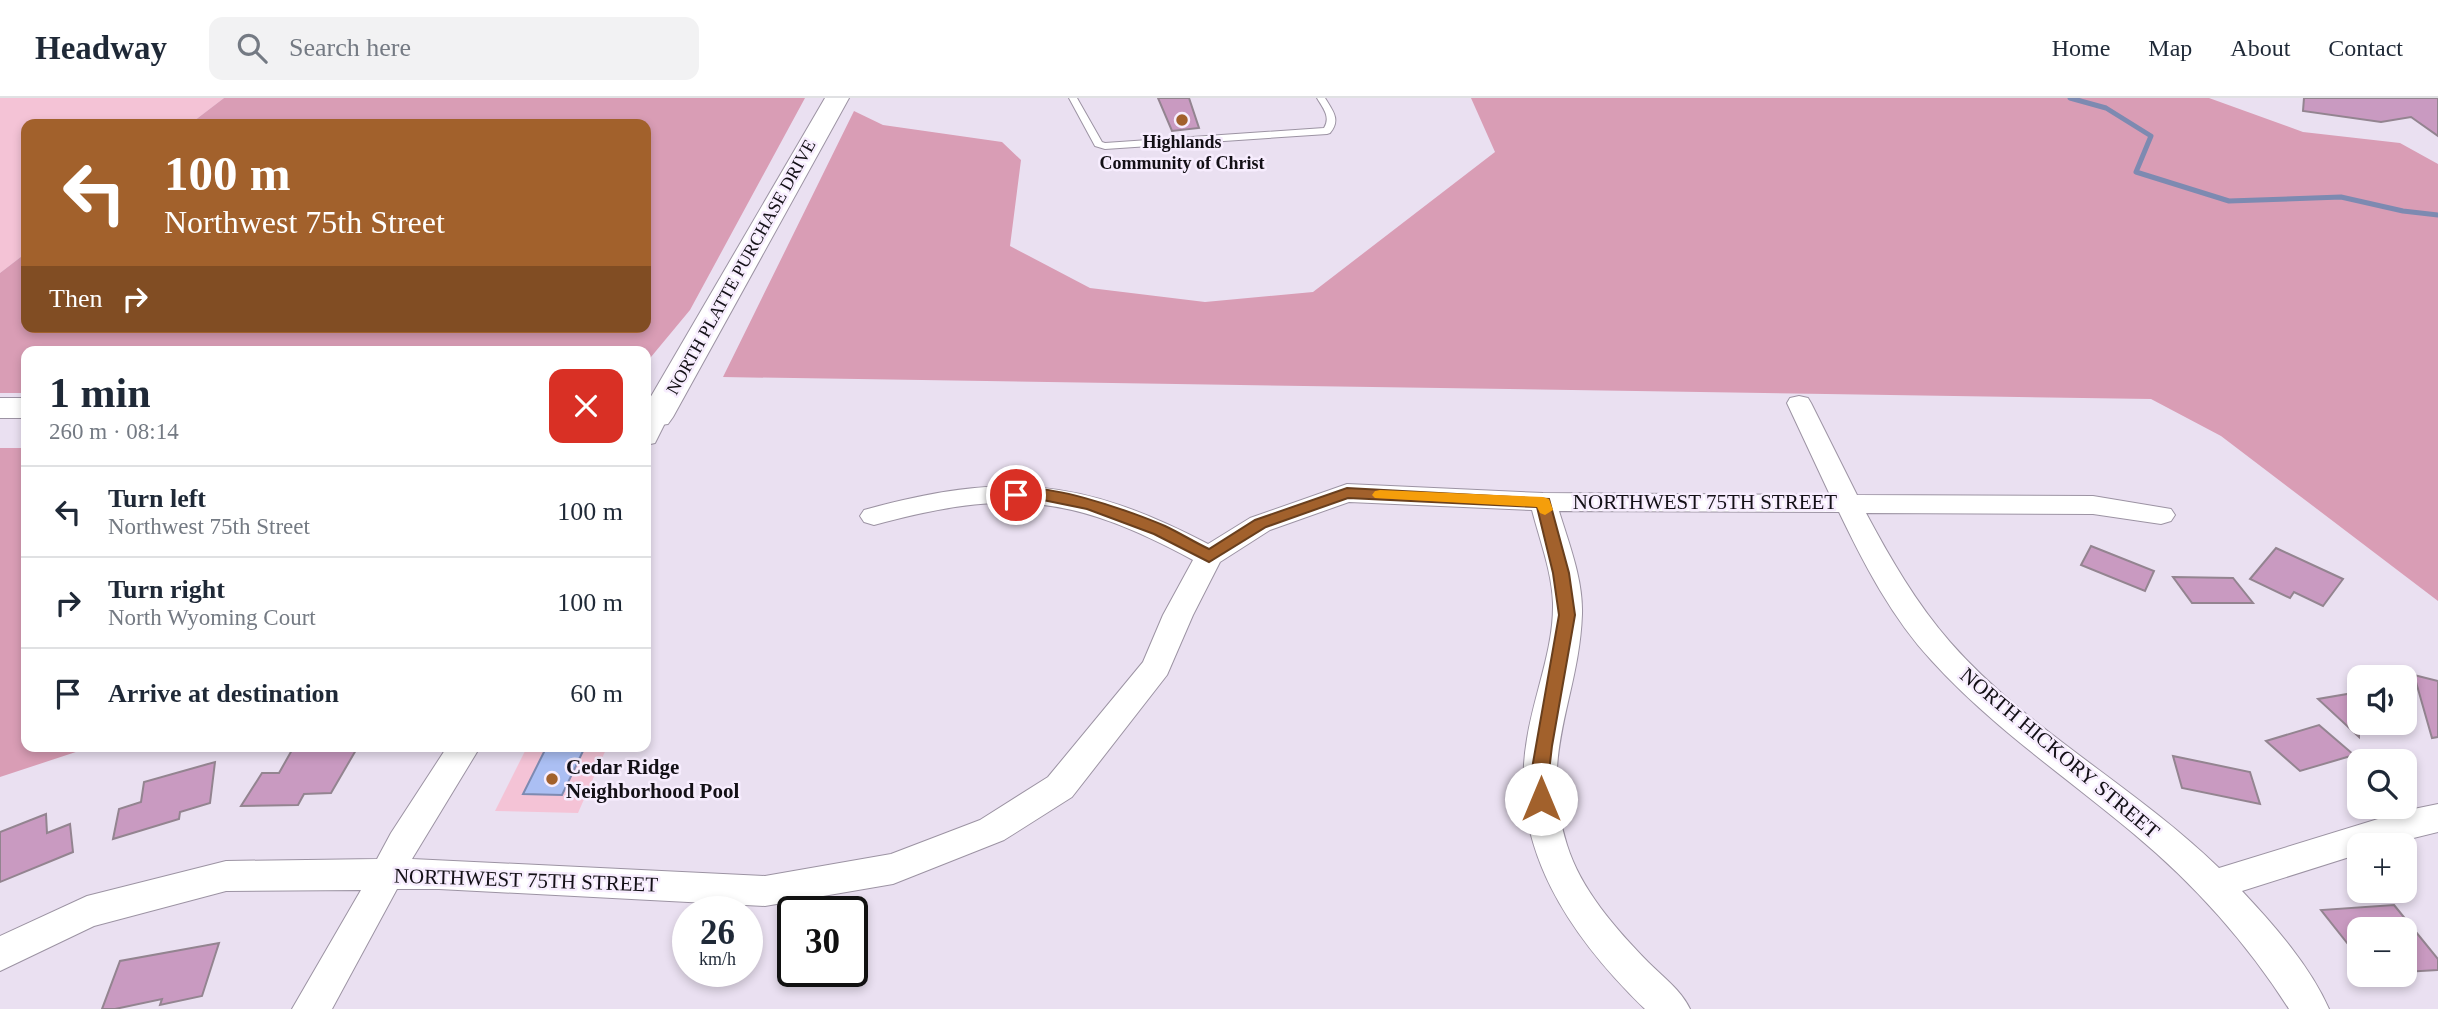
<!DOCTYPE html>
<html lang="en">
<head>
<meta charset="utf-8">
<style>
  :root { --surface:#fff; --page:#f2f2f3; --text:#1f2937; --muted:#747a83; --line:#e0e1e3 }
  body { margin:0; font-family:Georgia,serif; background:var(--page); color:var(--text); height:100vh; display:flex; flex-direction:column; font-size:26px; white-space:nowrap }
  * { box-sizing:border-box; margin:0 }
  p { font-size:23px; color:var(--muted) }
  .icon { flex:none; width:38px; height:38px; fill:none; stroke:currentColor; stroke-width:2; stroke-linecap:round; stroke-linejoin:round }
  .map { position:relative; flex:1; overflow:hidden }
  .panel { position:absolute; left:21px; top:248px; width:630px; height:406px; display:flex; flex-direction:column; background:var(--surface); border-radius:14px; box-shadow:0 4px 10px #0003 }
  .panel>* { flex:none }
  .banner { position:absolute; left:21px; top:21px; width:630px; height:214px; border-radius:14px; box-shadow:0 4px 10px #0003; background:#a2612c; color:#fff; overflow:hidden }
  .fabs { position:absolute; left:2347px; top:567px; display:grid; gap:14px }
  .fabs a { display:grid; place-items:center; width:70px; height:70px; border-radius:14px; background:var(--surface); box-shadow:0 4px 10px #0003; font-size:35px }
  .speed { position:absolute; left:672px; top:798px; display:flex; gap:14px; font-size:35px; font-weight:700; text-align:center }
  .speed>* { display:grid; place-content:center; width:91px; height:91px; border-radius:50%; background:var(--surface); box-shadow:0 4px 10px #0003; line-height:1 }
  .speed small { font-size:18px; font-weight:400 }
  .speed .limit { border:4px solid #111; border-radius:10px; background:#fff; color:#111 }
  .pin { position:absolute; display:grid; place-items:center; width:60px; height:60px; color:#fff; margin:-30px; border:4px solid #fff; border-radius:50%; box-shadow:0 2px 7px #0007 }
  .me { position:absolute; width:77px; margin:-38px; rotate:0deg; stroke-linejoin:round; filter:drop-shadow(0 0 5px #0008) }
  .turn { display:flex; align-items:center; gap:24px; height:147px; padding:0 28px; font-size:32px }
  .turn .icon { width:91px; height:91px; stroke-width:2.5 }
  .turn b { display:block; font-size:49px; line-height:60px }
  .then { display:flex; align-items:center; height:66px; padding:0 28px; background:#0003; gap:14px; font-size:26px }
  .round { display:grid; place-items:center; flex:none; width:74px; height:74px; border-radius:14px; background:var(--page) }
  .summary { display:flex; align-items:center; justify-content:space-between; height:119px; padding:0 28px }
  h1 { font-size:42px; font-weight:800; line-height:52px }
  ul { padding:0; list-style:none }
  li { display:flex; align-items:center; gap:21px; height:91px; padding:0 28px; border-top:2px solid var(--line) }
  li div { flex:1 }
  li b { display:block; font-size:26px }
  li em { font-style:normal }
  header { display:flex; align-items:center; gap:42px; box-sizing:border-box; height:98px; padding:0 35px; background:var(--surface); border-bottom:2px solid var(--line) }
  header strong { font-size:33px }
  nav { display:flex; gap:38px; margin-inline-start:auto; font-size:24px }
  .search { width:490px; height:63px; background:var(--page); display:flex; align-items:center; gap:18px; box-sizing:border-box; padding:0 24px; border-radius:14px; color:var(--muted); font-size:26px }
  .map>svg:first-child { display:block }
  .green { fill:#f4c3d6 }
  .forest { fill:#d99db5 }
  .water { fill:#abbff3; stroke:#7d8ab1; stroke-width:2 }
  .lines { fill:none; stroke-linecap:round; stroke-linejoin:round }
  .stream { stroke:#7d8ab1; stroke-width:5 }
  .building { fill:#c99ac1; stroke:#938490; stroke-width:2 }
  .lane-casing { stroke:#9c93a3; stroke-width:2 }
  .street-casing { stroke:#9c93a3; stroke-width:2 }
  .secondary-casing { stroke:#9c93a3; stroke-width:2 }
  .lane { fill:#fff; fill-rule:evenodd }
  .street { fill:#fff; fill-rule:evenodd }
  .secondary { fill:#fff; fill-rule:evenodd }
  .route { fill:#a2612c; stroke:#693f1d; stroke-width:2 }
  .slow { fill:#f59e0b }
  .poi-dot { fill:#a2612c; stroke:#f7edfe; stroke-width:2.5 }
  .labels { text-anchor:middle; stroke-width:5; stroke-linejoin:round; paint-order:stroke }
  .far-poi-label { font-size:18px; font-weight:bold; fill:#131016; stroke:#f7edfe }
  .far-street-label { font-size:18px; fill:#131016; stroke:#f7edfe }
  .street-label { font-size:21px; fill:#131016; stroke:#f7edfe }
  .poi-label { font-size:21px; font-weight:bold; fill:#131016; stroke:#f7edfe; text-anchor:start }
</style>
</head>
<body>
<header>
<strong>Headway</strong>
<div class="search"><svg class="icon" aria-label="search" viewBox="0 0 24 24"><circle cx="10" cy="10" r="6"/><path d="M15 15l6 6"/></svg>Search here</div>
<nav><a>Home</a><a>Map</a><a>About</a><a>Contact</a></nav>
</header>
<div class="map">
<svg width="2438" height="911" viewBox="0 0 2438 911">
  <rect width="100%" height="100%" fill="#eae0f1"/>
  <!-- green -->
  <path class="green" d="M0,0H224L190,26H26V155L0,175Z
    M527,649H607L578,715L495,713Z"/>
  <!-- forest -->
  <path class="forest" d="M224,0H805L690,212L646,265V254H26V295H0V175L26,155V229H646V26H190Z
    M1471,0H2209L2303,34L2400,45L2438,66V503L2221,338L2151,301L723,279L854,13L883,27L1002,44L1021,62L1010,148L1090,190L1205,204L1313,194L1495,54Z
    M0,350H26V649H91L0,679Z"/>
  <!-- water -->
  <path class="water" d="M546,650L584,651L562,697L523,696Z"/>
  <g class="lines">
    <!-- stream -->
    <path class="stream" d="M2070,0L2106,10L2151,38L2136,74L2229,103L2341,99L2403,113L2438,117"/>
  </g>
  <!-- building -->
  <path class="building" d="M1158,0H1189L1199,30L1172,33Z
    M2304,0H2438V38L2411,19L2381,24L2303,13Z
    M2091,448L2154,473L2145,493L2081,467Z
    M2276,450L2343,481L2323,508L2294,494L2290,500L2250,481Z
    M2173,479L2233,480L2253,505H2192Z
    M2414,577L2438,583V639L2432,640Z
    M2359,594V639L2318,601Z
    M2319,627L2354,657L2300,673L2266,643Z
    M292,652H356L331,695L304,696L298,707L241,708L262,675H279Z
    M2173,658L2250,674L2260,706L2182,690Z
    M215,664L210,705L180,714L179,721L113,741L119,711L141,704L144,684Z
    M46,716L47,735L70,726L73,754L0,784V734Z
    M2394,807L2438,861V872L2404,874V831H2359V860L2321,812Z
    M219,845L202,898L160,907L162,901L115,911H102L120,863Z"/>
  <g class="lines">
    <defs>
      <path id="lane" d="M1069,0H1077L1102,44L1105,45L1324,30C1331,19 1323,10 1317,0H1325C1333,13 1341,22 1330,35L1327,36L1105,51L1095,48Z"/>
      <path id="street" d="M1799,298L1808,300L1811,305L1857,397L2093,398L2171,411L2175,417L2171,423L2161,426L2093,416L1866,415C1890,460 1916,505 1950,544C2027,632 2135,688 2219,770L2404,713L2438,706V734L2385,747H2359V756L2242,793C2274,827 2310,868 2329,911H2289C2247,845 2194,786 2134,736C2066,679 1992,629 1932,563C1892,520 1864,466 1839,414L1559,413C1569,446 1583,481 1582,516C1579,602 1538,655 1567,747C1581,792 1616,831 1648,864C1663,879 1681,892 1690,911H1645C1571,839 1508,749 1527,641C1534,596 1554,551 1553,505C1552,474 1540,443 1532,412L1349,404L1270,432L1220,464L1193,517L1167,577L1072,699L1004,742L893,786L765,808L439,791H397L332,911H292L361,792L226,793L94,828L0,873V838L87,798L226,763L377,761L391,735L447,649H480L412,761L765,778L891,756L980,722L1048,679L1143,564L1163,517L1193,462C1071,396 1007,391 874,427L864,424L860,418L864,412C1003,374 1080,379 1208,446L1250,420L1347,386L1543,395L1830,397L1787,305L1790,300Z
        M656,311L665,314L668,319L655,345L646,347V316Z"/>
      <path id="secondary" d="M825,0H849L673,319L668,326L646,329V307Z
        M0,300H26V320H0Z"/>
    </defs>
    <!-- lane casing -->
    <use href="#lane" class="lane-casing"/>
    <!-- street casing -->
    <use href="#street" class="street-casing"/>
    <!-- secondary casing -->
    <use href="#secondary" class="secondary-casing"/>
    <!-- lane -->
    <use href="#lane" class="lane"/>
    <!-- street -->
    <use href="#street" class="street"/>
    <!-- secondary -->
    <use href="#secondary" class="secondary"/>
  </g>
  <!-- route -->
  <path class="route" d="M1347,390L1549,401L1569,475L1575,517L1552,648L1548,682L1550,701L1547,706L1541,708L1534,706L1530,682L1559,517L1553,475L1537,409L1348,400L1266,429L1209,464L1154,436L1087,411L1038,401H1016L1009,397C1029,375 1140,417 1165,428C1180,435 1194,444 1209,451L1255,422Z"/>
  <!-- slow -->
  <path class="slow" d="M1380,392L1543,399L1549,401L1553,412L1545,417L1540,415L1537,409L1375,400L1372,397L1375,393Z"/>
  <!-- markers -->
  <g class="poi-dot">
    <circle cx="1182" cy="22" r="7"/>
    <circle cx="552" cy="681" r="7"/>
  </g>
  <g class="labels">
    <!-- far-poi labels -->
    <g class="far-poi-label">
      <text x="1182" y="50">Highlands<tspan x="1182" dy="21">Community of Christ</tspan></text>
    </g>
    <!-- far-street labels -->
    <g class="far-street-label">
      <text transform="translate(741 169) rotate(-61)" y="6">NORTH PLATTE PURCHASE DRIVE</text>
    </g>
    <!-- street labels -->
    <g class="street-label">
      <text x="1705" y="411">NORTHWEST 75TH STREET</text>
      <text transform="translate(2060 655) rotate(40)" y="7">NORTH HICKORY STREET</text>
      <text transform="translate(526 782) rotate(2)" y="7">NORTHWEST 75TH STREET</text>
    </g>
    <!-- poi labels -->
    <g class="poi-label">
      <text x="566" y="676">Cedar Ridge<tspan x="566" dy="24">Neighborhood Pool</tspan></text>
    </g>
  </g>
</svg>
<div class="fabs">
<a><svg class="icon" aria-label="sound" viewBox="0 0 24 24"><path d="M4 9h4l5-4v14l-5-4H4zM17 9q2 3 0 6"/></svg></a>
<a><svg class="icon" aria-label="search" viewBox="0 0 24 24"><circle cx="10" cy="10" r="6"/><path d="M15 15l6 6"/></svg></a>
<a>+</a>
<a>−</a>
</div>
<div class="speed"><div>26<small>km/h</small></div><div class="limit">30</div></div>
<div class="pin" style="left:1016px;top:397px;background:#d93025"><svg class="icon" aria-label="arrive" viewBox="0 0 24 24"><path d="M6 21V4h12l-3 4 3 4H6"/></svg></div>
<svg class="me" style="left:1541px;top:701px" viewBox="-20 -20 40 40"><circle r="19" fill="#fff"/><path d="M0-13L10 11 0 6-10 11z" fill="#a2612c"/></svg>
<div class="banner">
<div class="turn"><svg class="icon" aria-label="left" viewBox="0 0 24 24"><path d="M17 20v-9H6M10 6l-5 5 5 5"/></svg><div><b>100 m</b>Northwest 75th Street</div></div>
<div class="then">Then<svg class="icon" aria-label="right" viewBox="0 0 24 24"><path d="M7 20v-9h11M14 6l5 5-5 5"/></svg></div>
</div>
<section class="panel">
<div class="summary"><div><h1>1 min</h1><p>260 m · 08:14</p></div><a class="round" style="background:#d93025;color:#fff"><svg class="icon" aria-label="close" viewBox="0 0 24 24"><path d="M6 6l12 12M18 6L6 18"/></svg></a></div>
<ul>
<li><svg class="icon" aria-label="left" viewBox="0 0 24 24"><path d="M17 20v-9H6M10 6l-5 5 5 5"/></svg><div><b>Turn left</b><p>Northwest 75th Street</p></div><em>100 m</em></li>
<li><svg class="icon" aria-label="right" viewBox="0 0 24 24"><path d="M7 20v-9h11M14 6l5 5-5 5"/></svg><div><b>Turn right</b><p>North Wyoming Court</p></div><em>100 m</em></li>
<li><svg class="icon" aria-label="arrive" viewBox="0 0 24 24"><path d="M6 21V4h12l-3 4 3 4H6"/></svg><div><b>Arrive at destination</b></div><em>60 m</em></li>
</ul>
</section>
</div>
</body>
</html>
